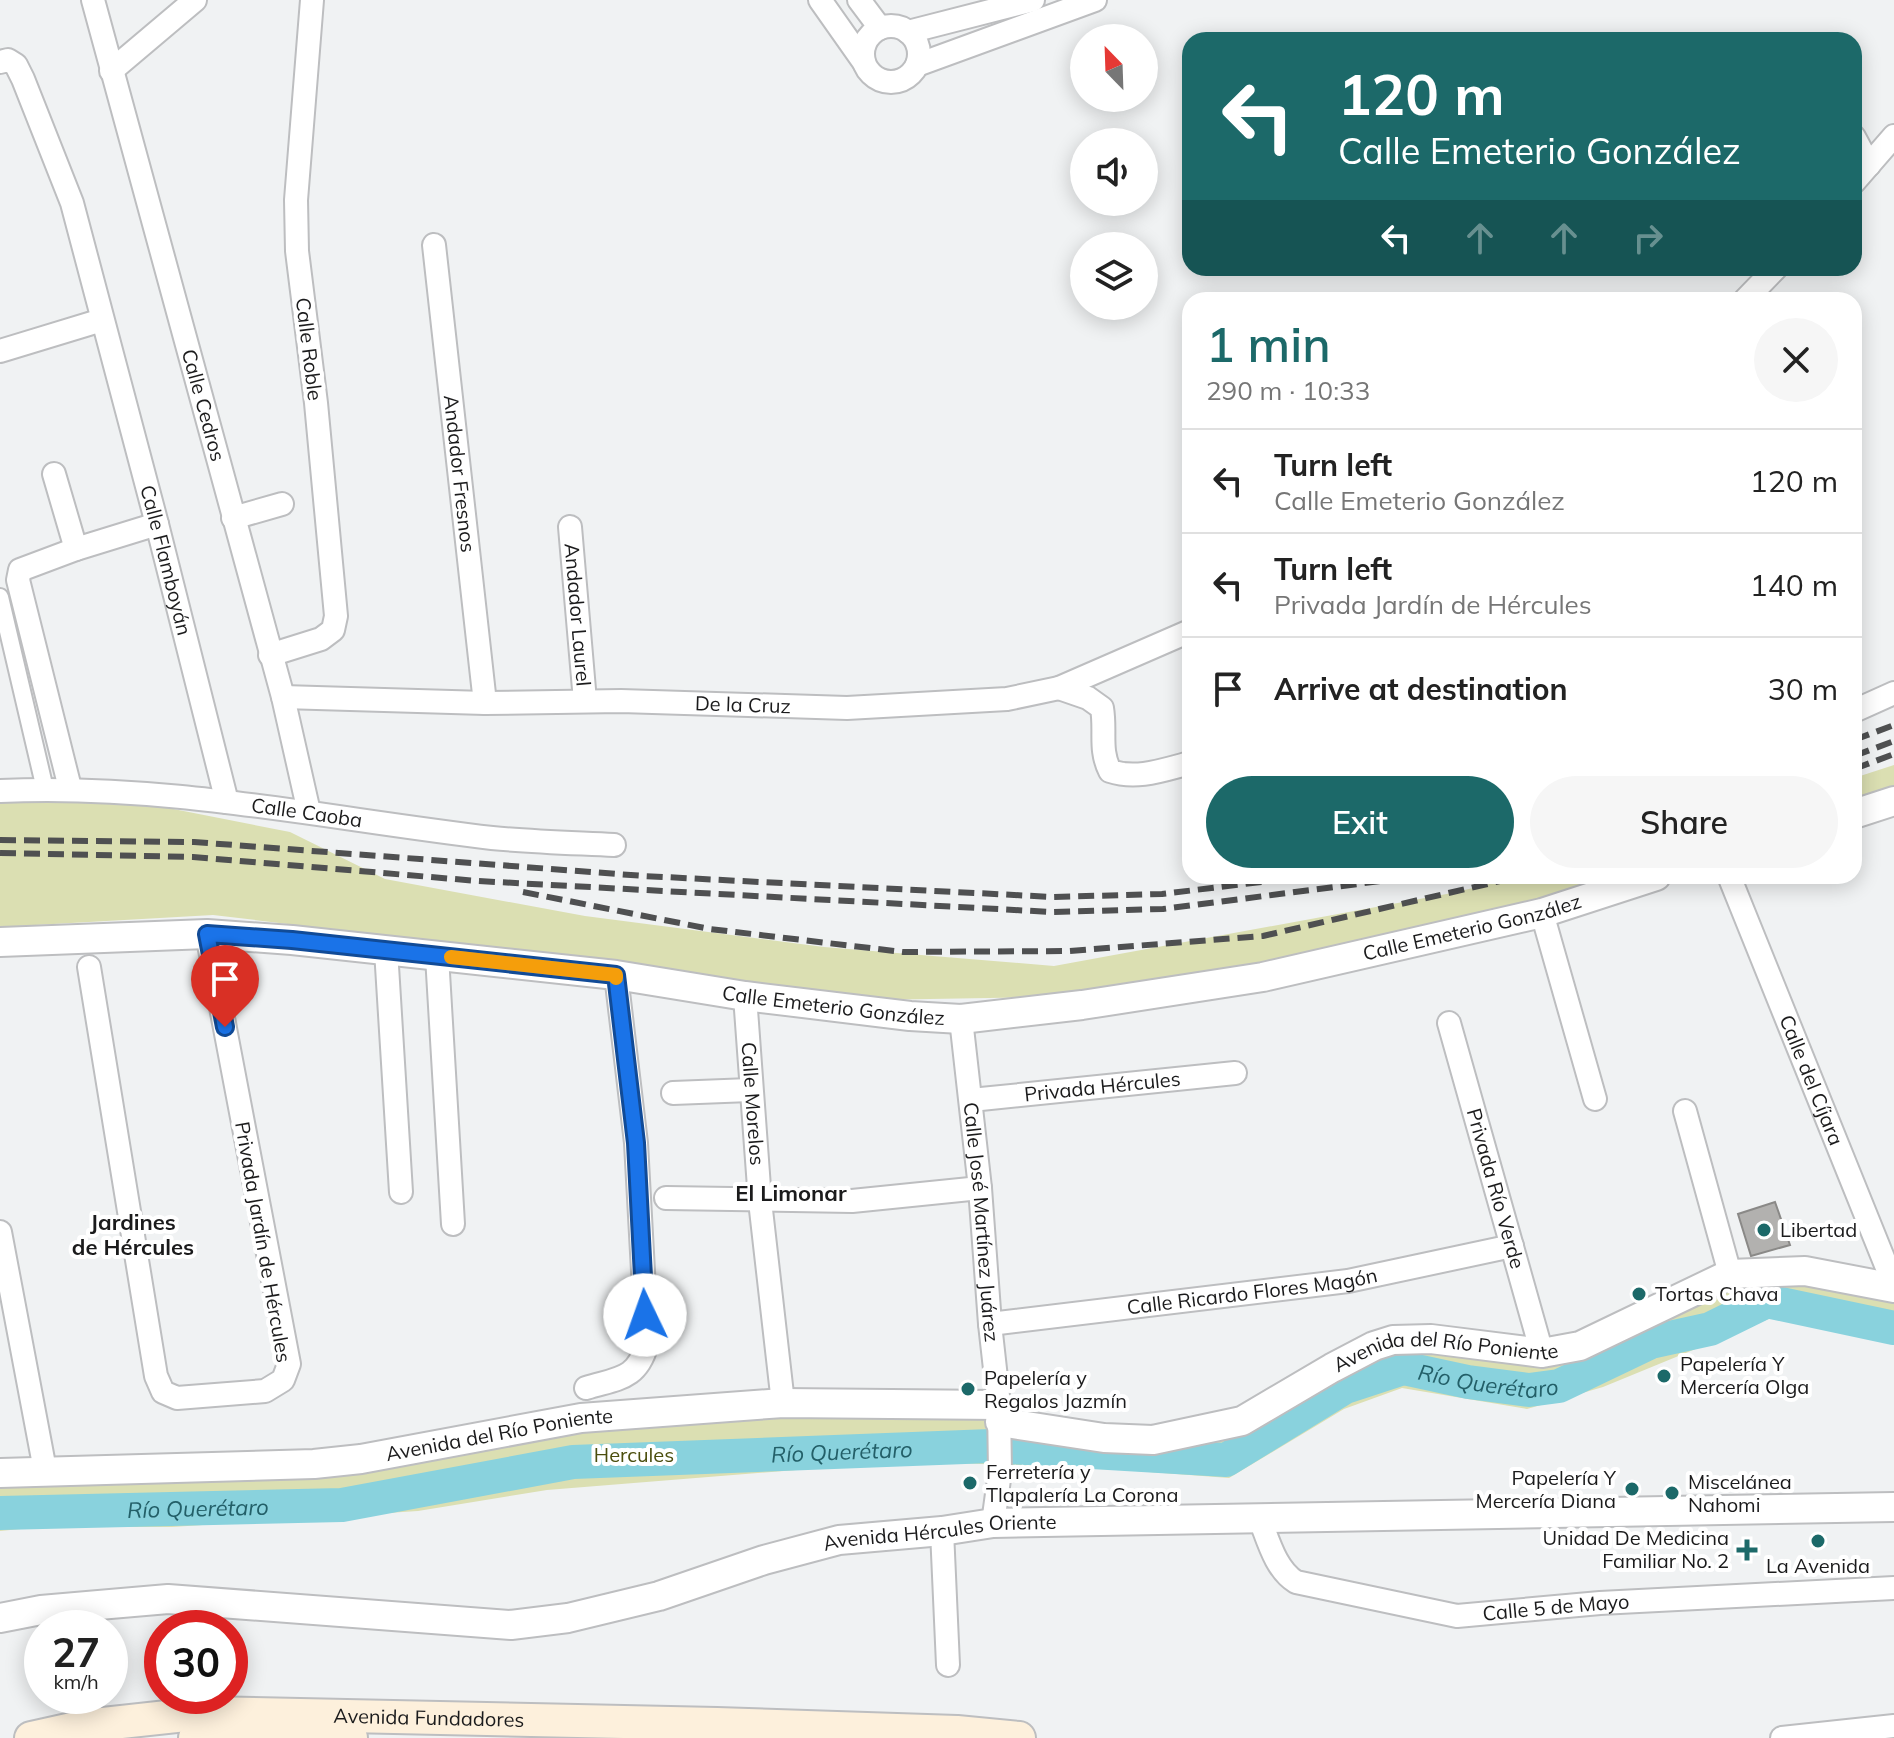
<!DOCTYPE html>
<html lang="en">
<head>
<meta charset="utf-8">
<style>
  :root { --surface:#fff; --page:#f6f6f6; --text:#222; --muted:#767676; --line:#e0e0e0; --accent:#1c6969 }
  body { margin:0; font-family:Mulish,sans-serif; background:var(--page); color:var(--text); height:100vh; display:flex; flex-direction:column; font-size:30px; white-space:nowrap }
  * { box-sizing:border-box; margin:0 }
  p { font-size:26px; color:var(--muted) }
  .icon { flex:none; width:44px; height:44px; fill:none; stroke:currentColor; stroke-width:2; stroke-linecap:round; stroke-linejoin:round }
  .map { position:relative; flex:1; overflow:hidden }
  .side { position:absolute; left:1182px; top:292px; width:680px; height:592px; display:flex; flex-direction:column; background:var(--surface); border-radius:24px; box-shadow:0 4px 20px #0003 }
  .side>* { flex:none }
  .banner { position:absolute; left:1182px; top:32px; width:680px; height:244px; border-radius:24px; box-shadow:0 4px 20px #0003; background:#1c6969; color:#fff; overflow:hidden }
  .needle { width:52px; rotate:337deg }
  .tools { position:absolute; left:1070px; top:24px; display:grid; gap:16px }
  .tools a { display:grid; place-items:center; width:88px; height:88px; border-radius:50%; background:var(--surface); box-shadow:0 4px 20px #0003; font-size:40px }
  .speed { position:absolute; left:24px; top:1610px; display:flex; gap:16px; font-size:40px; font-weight:700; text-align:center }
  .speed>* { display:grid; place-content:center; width:104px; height:104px; border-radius:50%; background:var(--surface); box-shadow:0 4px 20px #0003; line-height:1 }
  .speed small { font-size:20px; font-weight:400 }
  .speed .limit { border:12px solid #d22; background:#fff; color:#111 }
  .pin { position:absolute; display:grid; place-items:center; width:68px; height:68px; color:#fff; margin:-82px -34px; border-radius:50% 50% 50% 0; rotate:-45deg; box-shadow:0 0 8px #0007 }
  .pin .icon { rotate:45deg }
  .me { position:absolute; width:88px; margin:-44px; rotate:357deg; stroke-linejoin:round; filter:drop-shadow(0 0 6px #0008) }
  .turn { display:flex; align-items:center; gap:28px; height:168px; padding:0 24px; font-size:36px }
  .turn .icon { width:104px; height:104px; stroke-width:2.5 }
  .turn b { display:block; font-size:56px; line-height:68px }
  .lanes { display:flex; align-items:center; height:76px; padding:0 24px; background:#0003; justify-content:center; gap:40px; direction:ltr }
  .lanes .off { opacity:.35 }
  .round { display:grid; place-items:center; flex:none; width:84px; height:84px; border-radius:42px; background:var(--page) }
  .headline { display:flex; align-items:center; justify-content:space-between; height:136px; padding:0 24px }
  h1 { font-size:48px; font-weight:600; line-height:60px; color:var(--accent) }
  .primary-button { display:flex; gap:16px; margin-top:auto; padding:16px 24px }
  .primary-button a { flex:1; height:92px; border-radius:48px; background:var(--accent); color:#fff; font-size:32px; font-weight:600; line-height:92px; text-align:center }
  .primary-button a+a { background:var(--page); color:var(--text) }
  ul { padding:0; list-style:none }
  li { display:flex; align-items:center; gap:24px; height:104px; padding:0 24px; border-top:2px solid var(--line) }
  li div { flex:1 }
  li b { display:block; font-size:30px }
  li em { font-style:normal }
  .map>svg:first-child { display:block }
  .green { fill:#dbdfb2 }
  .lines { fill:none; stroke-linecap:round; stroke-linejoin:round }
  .river { stroke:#89d2dd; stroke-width:34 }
  .building { fill:#b2b1af; stroke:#8a8987; stroke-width:2 }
  .pedestrian-casing { stroke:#bdbec0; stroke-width:20 }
  .minor-casing { stroke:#bdbec0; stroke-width:26 }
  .tertiary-casing { stroke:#bdbec0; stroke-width:32 }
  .secondary-casing { stroke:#bdbec0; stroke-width:36 }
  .pedestrian { stroke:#fff; stroke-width:16 }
  .minor { stroke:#fff; stroke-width:22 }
  .tertiary { stroke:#fff; stroke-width:28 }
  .secondary { stroke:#fdf0dc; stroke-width:32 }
  .rail { stroke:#4f5051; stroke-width:6; stroke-dasharray:16 8; stroke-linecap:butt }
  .route-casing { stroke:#114b97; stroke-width:20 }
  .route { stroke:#1a73e8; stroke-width:14 }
  .slow { stroke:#f59e0b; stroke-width:14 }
  .poi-dot { fill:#1c6969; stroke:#fff; stroke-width:3 }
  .labels { text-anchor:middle; stroke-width:8; stroke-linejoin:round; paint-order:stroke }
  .street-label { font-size:20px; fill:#1b1b1c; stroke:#fff }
  .poi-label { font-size:20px; fill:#1b1b1c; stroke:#fff; text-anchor:start }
  .park-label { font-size:20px; fill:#4b4e0d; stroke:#fff }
  .neighbourhood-label { font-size:22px; font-weight:bold; fill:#1b1b1c; stroke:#fff }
  .water-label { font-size:22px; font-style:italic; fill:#235f68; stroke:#fff }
</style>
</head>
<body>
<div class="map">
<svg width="1894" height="1738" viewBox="0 0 1894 1738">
  <rect width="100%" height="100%" fill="#f0f2f3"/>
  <!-- green -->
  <path class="green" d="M1894,765V791L1854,805V778Z
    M92,793L290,832L385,879L585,916L824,947L1054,966L1452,893L1523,876H1634L1405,938L1252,969L1051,997L871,1000L490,948L213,915L0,927V801Z
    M1747,1279H1816L1894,1295V1338L1771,1318L1603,1387L1527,1409L1402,1388L1344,1409L1229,1478L1123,1470L909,1461L547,1490L418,1511L172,1527H41L0,1531V1484L556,1432L749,1420L986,1411L1183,1441L1405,1347L1525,1365Z"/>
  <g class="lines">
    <!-- river -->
    <path class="river" id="s1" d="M0,1513L342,1505L573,1462L991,1446L1226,1460L1345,1387L1403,1368L1468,1382L1529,1390L1559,1386L1651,1342L1710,1329L1767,1301L1894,1328"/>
  </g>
  <!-- building -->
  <path class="building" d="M1775,1202L1790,1245L1751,1256L1738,1214Z"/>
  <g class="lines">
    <defs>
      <path id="pedestrian" d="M0,597L45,789"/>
      <g id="minor">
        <path id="s2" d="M93,0L283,697L309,812"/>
        <path d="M820,0L863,61"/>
        <path d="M859,0L880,28"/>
        <circle cx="891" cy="54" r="28"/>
        <path d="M908,32L1033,0"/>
        <path id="s3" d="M0,62L8,60L16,65L23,79L72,203L157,524L227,802"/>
        <path d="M917,65L1095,0"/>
        <path d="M111,71L195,0"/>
        <path d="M1854,137L1869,165"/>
        <path d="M1854,182L1894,136"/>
        <path id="s4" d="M434,245L485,703"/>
        <path d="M1745,300L1776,268"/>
        <path d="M0,351L102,320"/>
        <path d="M54,474L76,549"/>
        <path d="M233,518L282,504"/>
        <path id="s5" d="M570,527L585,701"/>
        <path d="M270,655L321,639L333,630L336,616L316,403L297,251L296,200L312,0"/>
        <path d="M1059,688L1088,698L1102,708C1106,732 1099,749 1110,771C1137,780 1163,770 1190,763"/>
        <path id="s6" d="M283,697L485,703L621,701L847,708L1007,699L1059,688L1190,631"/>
        <path d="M1854,711L1894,693"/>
        <path d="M70,788L18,580L20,570L76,549L157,524"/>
        <path id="s7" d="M0,791C165,783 329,819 492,838C532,842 574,843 614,845"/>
        <path id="s8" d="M1729,876L1894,1285"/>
        <path d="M1542,913L1595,1099"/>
        <path d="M386,950L401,1192"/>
        <path d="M437,956L453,1224"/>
        <path d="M89,967L156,1376L163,1392L177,1398L265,1391L283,1380L289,1364L207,934"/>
        <path id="s9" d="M745,996L760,1201L783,1403"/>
        <path id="s10" d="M961,1019L980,1188L990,1324L999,1405L1000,1472L993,1523"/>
        <path id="s11" d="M1449,1023L1542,1353"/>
        <path d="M673,1093L750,1090"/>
        <path id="s12" d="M971,1100L1235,1073"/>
        <path d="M1685,1111L1730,1274"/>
        <path d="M666,1198L852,1201L980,1188"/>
        <path d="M0,1232L45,1470"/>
        <path id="s13" d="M990,1324L1348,1281L1512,1246"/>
        <path d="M586,1388C618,1378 637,1380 647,1344L636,1143L616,975"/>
        <path id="s14" d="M1259,1517C1268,1539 1275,1569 1296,1582L1457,1616L1600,1603L1894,1588"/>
        <path d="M942,1531L948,1665"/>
        <path d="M1782,1738L1894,1726"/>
      </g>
      <g id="tertiary">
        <path d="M1854,814L1894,801"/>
        <path id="s15" d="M0,942L207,934L292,940L616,975L745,996L910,1016L961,1019L1082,1005L1263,977L1542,913L1656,876"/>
        <path id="s16" d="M1000,1422L1104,1438L1153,1440L1242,1421L1332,1368L1374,1346L1393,1340L1431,1339L1542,1353L1580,1346L1730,1274L1805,1271L1894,1288"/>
        <path id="s17" d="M0,1473L314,1464L361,1459L581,1418L783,1403L999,1405"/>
        <path id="s18" d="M0,1618L41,1610L168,1599L511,1625L568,1618L659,1596L764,1560L839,1540L942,1531L993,1523L1894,1507"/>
      </g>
      <g id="secondary">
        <path id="s19" d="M31,1738L85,1726L204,1713L717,1724L957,1732L1019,1738"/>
        <path d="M195,1738L294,1735L351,1738"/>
      </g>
    </defs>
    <!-- pedestrian casing -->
    <use href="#pedestrian" class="pedestrian-casing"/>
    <!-- minor casing -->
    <use href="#minor" class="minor-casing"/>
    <!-- tertiary casing -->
    <use href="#tertiary" class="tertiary-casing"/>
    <!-- secondary casing -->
    <use href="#secondary" class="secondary-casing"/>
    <!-- pedestrian -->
    <use href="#pedestrian" class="pedestrian"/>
    <!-- minor -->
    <use href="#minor" class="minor"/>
    <!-- tertiary -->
    <use href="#tertiary" class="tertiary"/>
    <!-- secondary -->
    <use href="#secondary" class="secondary"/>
    <!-- rail -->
    <path class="rail" d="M1854,740L1894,725
      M1854,756L1894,741
      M1854,769L1894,754
      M0,840L194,842L644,876L1053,897L1162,894L1310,876
      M0,853L193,857L478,881L1052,912L1163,909L1420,876
      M523,892L710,929L903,952L1069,951L1263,936L1522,876"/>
  </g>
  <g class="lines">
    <defs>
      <path id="route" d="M225,1027L207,934L292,940L616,975L636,1143L645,1315"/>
    </defs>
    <!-- route casing -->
    <use href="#route" class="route-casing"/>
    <!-- route -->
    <use href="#route" class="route"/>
    <!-- slow -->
    <path class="slow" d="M451,957L616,975V978"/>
  </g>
  <!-- markers -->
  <g class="poi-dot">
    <circle cx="1764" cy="1230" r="8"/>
    <circle cx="1639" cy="1294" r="8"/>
    <circle cx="1664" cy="1376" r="8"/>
    <circle cx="968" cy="1389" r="8"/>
    <circle cx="970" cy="1483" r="8"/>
    <circle cx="1632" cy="1489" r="8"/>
    <circle cx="1672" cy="1493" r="8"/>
    <circle cx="1818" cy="1541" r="8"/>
    <path d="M1743 1538h8v8h8v8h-8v8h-8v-8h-8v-8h8z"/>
  </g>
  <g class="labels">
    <!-- street labels -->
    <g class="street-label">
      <text transform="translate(309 349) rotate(83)" y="7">Calle Roble</text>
      <text dy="7" stroke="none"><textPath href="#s2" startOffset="420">Calle Cedros</textPath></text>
      <text dy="7" stroke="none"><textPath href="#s4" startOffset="230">Andador Fresnos</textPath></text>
      <text dy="7" stroke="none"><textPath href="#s3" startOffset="536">Calle Flamboyán</textPath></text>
      <text dy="7" stroke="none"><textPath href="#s5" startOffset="88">Andador Laurel</textPath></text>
      <text dy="7" stroke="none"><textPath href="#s6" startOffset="460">De la Cruz</textPath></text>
      <text dy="7" stroke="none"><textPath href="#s7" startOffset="308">Calle Caoba</textPath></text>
      <text dy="7" stroke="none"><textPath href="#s15" startOffset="1486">Calle Emeterio González</textPath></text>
      <text dy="7" stroke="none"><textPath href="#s15" startOffset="838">Calle Emeterio González</textPath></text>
      <text dy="7" stroke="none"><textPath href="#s8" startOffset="220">Calle del Cíjara</textPath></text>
      <text dy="7" stroke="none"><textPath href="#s12" startOffset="132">Privada Hércules</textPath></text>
      <text dy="7" stroke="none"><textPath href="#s9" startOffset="108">Calle Morelos</textPath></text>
      <text dy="7" stroke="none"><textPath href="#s11" startOffset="172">Privada Río Verde</textPath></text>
      <text dy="7" stroke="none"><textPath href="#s10" startOffset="204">Calle José Martínez Juárez</textPath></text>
      <text transform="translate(263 1242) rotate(80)" y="7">Privada Jardín de Hércules</text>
      <text dy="7" stroke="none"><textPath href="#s13" startOffset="264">Calle Ricardo Flores Magón</textPath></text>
      <text dy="7" stroke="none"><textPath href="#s16" startOffset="468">Avenida del Río Poniente</textPath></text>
      <text dy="7" stroke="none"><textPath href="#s17" startOffset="502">Avenida del Río Poniente</textPath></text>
      <text dy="7" stroke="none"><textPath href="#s18" startOffset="954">Avenida Hércules Oriente</textPath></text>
      <text dy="7" stroke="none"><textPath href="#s14" startOffset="340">Calle 5 de Mayo</textPath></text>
      <text dy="7" stroke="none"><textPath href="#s19" startOffset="400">Avenida Fundadores</textPath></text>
    </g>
    <!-- poi labels -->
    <g class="poi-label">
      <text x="1780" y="1237">Libertad</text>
      <text x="1655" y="1301">Tortas Chava</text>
      <text x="1680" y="1371">Papelería Y<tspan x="1680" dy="23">Mercería Olga</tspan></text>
      <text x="984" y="1385">Papelería y<tspan x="984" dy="23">Regalos Jazmín</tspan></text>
      <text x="986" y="1479">Ferretería y<tspan x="986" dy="23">Tlapalería La Corona</tspan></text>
      <text x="1616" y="1485" text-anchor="end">Papelería Y<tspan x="1616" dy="23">Mercería Diana</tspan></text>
      <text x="1688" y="1489">Miscelánea<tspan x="1688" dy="23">Nahomi</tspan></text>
      <text x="1729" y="1545" text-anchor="end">Unidad De Medicina<tspan x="1729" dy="23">Familiar No. 2</tspan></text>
      <text x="1818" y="1573" text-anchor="middle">La Avenida</text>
    </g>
    <!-- park labels -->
    <g class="park-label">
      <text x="634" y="1462">Hercules</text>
    </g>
    <!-- neighbourhood labels -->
    <g class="neighbourhood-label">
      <text x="791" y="1201">El Limonar</text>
      <text x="133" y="1230">Jardines<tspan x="133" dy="25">de Hércules</tspan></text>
    </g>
    <!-- water labels -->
    <g class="water-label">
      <text dy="8" stroke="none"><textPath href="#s1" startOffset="1518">Río Querétaro</textPath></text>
      <text dy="8" stroke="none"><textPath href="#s1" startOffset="846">Río Querétaro</textPath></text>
      <text dy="8" stroke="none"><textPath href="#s1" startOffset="198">Río Querétaro</textPath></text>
    </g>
  </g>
</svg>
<div class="tools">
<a><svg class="needle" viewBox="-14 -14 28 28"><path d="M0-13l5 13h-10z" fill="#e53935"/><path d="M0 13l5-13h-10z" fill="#767676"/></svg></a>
<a><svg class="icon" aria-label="sound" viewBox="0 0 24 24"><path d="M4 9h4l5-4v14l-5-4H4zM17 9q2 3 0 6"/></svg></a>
<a><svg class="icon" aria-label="layers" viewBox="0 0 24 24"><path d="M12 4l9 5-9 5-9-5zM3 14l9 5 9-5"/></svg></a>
</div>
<div class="speed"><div>27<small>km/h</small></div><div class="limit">30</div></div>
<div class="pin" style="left:225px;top:1027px;background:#d93025"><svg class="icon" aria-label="arrive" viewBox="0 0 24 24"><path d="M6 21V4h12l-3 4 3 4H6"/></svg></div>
<svg class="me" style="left:645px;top:1315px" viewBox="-20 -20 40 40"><circle r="19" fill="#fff"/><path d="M0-13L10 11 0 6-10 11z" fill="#1a73e8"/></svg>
<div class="banner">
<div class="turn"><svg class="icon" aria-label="left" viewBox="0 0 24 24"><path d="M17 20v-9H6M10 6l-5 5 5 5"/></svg><div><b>120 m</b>Calle Emeterio González</div></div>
<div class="lanes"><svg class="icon" aria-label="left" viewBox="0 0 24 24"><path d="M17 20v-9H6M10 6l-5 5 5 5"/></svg><svg class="icon off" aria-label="ahead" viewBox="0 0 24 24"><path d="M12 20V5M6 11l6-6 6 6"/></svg><svg class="icon off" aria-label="ahead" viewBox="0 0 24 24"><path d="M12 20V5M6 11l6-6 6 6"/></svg><svg class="icon off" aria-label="right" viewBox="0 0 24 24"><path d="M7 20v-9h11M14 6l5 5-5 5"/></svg></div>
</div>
<section class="side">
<div class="headline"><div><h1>1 min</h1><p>290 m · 10:33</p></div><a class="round"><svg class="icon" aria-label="close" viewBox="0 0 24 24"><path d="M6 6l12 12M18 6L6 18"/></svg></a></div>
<ul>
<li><svg class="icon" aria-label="left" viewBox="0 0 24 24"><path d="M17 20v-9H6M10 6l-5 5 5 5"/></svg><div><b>Turn left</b><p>Calle Emeterio González</p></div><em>120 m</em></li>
<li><svg class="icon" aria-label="left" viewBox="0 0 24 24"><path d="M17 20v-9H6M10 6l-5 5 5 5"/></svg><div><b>Turn left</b><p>Privada Jardín de Hércules</p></div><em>140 m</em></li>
<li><svg class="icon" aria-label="arrive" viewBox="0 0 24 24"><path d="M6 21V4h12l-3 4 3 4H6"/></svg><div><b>Arrive at destination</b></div><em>30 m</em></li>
</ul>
<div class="primary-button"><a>Exit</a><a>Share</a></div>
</section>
</div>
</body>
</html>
